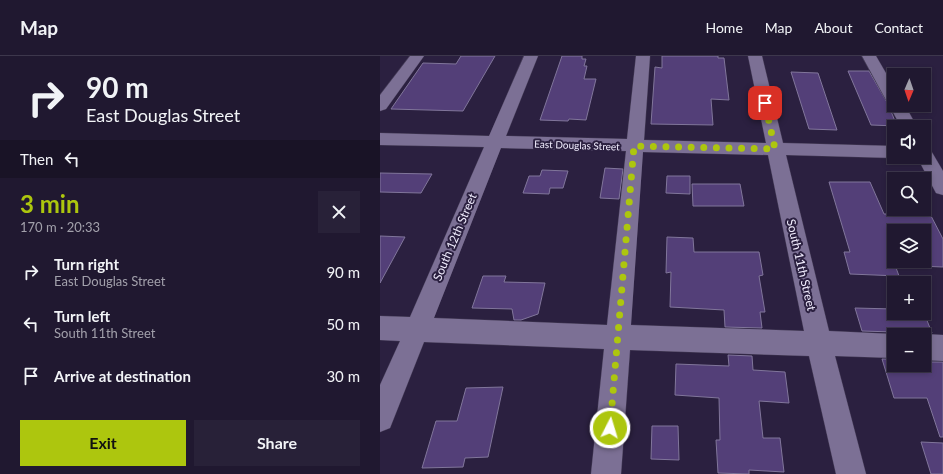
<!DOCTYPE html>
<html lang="en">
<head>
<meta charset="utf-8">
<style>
  :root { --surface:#201830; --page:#282138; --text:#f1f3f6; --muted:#a2a0ab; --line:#3d374c; --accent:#adc60e }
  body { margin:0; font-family:Lato,sans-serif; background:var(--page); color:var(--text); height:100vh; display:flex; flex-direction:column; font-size:15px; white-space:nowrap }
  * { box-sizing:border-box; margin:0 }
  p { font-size:13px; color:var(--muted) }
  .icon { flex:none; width:22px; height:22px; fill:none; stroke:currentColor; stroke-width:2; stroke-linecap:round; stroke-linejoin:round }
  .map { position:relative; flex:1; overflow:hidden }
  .sheet { display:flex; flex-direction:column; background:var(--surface); width:380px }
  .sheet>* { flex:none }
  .banner { background:#201830; color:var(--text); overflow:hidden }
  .needle { width:26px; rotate:182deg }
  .fabs { position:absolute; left:507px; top:12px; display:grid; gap:8px }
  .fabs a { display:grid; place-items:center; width:44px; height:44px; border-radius:0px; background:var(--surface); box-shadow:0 2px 6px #0003,0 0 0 1px var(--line); font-size:20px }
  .pin { position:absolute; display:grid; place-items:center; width:34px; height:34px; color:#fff; margin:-17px; border-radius:8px; box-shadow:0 2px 6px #0006 }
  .me { position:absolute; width:44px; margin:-22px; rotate:5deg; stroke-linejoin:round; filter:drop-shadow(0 0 3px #0008) }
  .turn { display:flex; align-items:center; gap:14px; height:84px; padding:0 20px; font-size:18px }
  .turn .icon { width:52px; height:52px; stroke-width:2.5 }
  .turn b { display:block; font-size:28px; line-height:34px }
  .then { display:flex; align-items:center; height:38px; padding:0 20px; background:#0003; gap:8px; font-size:15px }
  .round { display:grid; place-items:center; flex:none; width:42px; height:42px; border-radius:0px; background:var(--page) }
  .overview { display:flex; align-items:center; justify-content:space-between; height:68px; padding:0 20px }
  h1 { font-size:24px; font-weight:700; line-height:30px; color:var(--accent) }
  .primary-button { display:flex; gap:8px; margin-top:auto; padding:8px 20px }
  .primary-button a { flex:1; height:46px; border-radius:0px; background:var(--accent); color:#111; font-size:16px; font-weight:700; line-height:46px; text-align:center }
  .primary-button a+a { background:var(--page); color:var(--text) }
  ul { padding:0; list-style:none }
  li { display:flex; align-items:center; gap:12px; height:52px; padding:0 20px }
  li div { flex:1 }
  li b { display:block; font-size:15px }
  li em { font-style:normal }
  header { display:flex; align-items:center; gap:24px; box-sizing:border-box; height:56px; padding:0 20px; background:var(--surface); border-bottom:1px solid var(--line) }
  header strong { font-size:19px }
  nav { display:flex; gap:22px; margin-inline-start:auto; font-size:14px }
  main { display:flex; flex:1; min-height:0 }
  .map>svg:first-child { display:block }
  .building { fill:#533f78; stroke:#81769b; fill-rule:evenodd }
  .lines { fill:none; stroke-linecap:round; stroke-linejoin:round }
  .minor-casing { stroke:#443b55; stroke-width:1 }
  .minor { fill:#7c7095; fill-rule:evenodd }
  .route { stroke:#adc60e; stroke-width:7; stroke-dasharray:0 12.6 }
  .labels { text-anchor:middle; stroke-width:4; stroke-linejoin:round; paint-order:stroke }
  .far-street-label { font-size:10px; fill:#f0ecfd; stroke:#2b2040 }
  .street-label { font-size:12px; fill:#f0ecfd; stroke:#2b2040 }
</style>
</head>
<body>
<header>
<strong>Map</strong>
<nav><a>Home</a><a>Map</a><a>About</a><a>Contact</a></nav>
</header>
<main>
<section class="sheet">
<div class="banner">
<div class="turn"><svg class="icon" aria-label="right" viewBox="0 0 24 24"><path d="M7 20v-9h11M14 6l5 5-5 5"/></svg><div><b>90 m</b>East Douglas Street</div></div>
<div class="then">Then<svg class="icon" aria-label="left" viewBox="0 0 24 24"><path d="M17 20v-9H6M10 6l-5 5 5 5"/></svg></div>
</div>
<div class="overview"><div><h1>3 min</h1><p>170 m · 20:33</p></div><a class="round"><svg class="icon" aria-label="close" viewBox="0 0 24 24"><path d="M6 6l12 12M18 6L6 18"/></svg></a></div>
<ul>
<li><svg class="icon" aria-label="right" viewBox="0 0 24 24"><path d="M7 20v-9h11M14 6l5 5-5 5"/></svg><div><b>Turn right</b><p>East Douglas Street</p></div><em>90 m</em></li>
<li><svg class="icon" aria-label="left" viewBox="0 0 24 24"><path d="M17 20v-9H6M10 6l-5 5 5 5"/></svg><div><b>Turn left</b><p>South 11th Street</p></div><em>50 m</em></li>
<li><svg class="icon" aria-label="arrive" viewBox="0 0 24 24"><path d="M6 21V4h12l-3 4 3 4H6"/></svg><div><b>Arrive at destination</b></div><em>30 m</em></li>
</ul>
<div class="primary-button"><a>Exit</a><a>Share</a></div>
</section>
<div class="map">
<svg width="563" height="418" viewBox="0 0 563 418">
  <rect width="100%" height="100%" fill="#2b2040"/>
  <!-- building -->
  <path class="building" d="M81,0H115L83,55L11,53L43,7L76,8Z
    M182,0H202V3H206L204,10H207L204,23H216L206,64L189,63L188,65L160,64Z
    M282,0H338V2H344L349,44L331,43L333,69L271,68L275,11L282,12Z
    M468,15H489L508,48L517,70L491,69Z
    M411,16L438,17L457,74L429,73Z
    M225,112L243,113L239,143L220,142Z
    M162,114L188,115L183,132H170L169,138L143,137L149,120H160Z
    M0,117L52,118L41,137L0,136Z
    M287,120H310V138L286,137Z
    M449,126H490L504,158H550L563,183V211L515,209L519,220L470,218L464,196H470ZM514,175H544V205H514Z
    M312,128H360L364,150H313Z
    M0,180L25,181L0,227Z
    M287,181L313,182L314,196H379L383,219L379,220L385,256H380L382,272L345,271L344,254L290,251L291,216L286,217Z
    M103,220H126L124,226L165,227L158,258L141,264H134L132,253L92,252Z
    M475,252L514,253V257H544L552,277L544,276L542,279H519L514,276L482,275Z
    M348,299L372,300L373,314L405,316L409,347L379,345L383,382H400L404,416L369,414V418L338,417L336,384H340L339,342L295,339L296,308L349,310Z
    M502,303H514V309H544V306H563V381H560L547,342H514Z
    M123,331L108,401L85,402L83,411L42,412L56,365H77L86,332Z
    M272,370H298L299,404L271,403Z
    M541,386L563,387V418H551Z"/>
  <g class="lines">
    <defs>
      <path id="minor" d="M30,0H44L6,53L0,55V39Z
        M144,0H158L126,80L247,83L256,0H270L264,84L386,87L368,0H382L403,87L514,90V101H518L514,102L406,99L449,275L514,278L518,279H514V302L455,300L486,418H456L429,300L250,294L241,418H211L224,293L44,286L10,372L0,376V329L20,285L0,284V260L30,261L104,91L0,89V77L109,80ZM121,92L246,95L227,269L54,262ZM263,96L388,99L424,275L251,269Z
        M482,0H496L514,31V49H525L537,71H521L509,49L510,48L506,44Z
        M544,91L550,93L563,115V139L556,137L537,101H544Z
        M544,278L563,279V305L544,304V279H543Z"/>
    </defs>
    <!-- minor casing -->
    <use href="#minor" class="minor-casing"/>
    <!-- minor -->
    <use href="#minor" class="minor"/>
  </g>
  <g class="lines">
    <!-- route -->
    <path class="route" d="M230,372L254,90L395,93L385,47"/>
  </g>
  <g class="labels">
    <!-- far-street labels -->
    <g class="far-street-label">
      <text transform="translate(197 89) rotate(2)" y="4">East Douglas Street</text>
    </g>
    <!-- street labels -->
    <g class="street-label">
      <text transform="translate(75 181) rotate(-67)" y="4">South 12th Street</text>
      <text transform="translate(421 209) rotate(77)" y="4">South 11th Street</text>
    </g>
  </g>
</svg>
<div class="fabs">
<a><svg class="needle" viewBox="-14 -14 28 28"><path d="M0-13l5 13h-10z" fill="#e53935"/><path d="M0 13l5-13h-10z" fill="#a2a0ab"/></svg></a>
<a><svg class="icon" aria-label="sound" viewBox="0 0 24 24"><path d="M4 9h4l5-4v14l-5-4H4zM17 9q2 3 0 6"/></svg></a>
<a><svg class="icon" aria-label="search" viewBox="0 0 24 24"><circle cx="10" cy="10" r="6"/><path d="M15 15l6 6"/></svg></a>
<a><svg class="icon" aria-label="layers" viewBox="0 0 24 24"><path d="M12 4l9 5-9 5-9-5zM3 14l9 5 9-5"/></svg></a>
<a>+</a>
<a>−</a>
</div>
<div class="pin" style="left:385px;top:47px;background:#d93025"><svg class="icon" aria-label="arrive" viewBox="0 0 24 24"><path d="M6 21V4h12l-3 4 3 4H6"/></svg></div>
<svg class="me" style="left:230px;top:372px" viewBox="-20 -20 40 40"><circle r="17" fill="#adc60e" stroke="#fff" stroke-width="3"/><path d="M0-11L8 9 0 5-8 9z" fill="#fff"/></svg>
</div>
</main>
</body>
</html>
